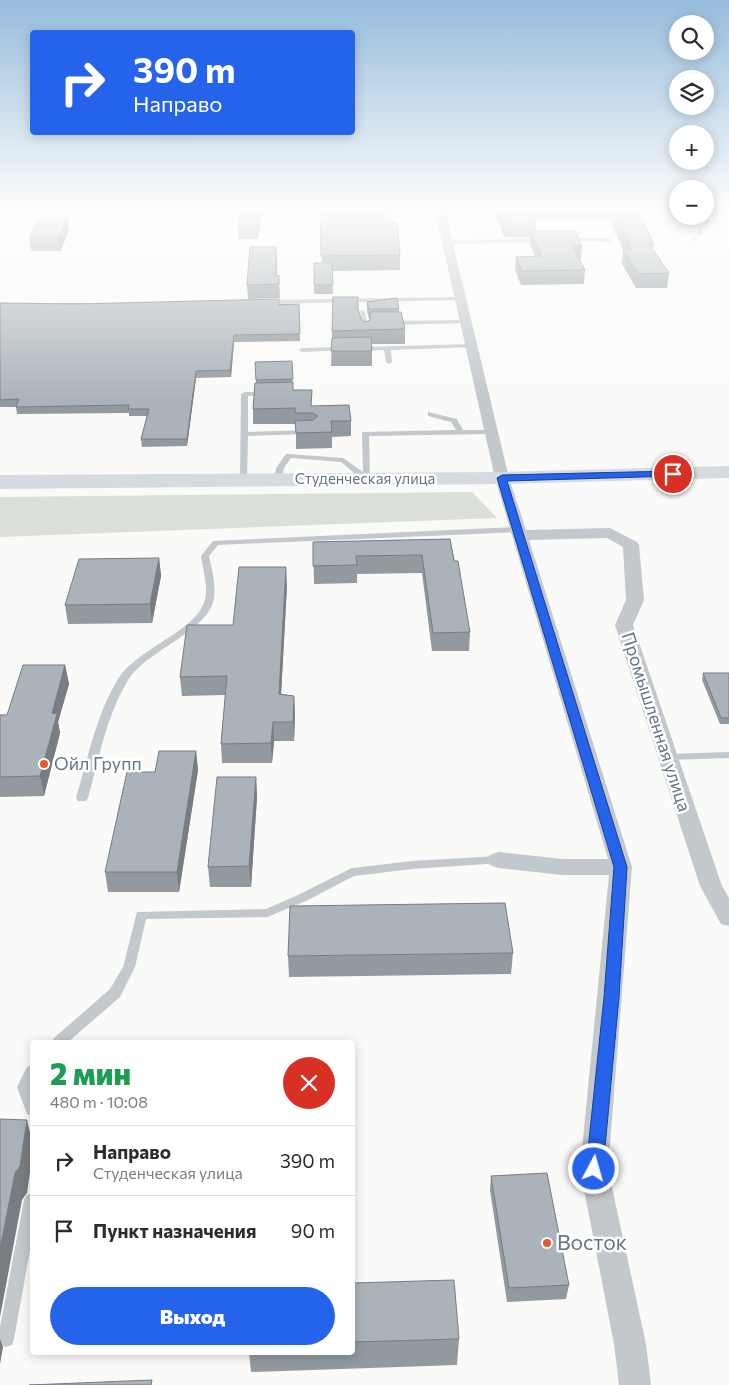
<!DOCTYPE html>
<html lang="ru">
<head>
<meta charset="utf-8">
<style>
  :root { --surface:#fff; --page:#f7f7f7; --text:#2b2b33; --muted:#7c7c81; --line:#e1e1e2; --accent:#2563eb }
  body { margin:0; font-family:Commissioner,sans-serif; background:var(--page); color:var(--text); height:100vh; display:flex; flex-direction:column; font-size:19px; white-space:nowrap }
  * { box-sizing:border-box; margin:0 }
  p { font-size:16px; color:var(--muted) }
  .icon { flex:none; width:28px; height:28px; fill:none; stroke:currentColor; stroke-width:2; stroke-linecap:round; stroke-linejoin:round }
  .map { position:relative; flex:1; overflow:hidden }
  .details { position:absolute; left:30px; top:1040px; width:325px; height:315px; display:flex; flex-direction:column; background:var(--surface); border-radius:5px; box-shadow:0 2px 12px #0003 }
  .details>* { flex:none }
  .hud { position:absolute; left:30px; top:30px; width:325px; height:105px; border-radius:5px; box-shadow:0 2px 12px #0003; background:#2563eb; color:#fff; overflow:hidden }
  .buttons { position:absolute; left:669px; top:15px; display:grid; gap:10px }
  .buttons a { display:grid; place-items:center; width:45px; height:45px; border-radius:50%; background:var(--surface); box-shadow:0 2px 12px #0003; font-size:25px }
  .pin { position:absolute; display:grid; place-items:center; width:42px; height:42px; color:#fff; margin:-21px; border:2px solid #fff; border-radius:50%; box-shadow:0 1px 5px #0007 }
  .me { position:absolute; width:55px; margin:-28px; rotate:6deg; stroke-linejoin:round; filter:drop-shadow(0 0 4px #0008) }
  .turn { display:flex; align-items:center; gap:18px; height:105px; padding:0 20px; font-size:22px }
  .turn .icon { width:65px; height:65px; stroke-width:2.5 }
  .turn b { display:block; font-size:35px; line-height:42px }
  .round { display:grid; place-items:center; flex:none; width:52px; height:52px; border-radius:26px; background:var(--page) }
  .overview { display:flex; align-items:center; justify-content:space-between; height:85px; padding:0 20px }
  h1 { font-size:30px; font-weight:800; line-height:38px; color:#1e9e55 }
  .button { display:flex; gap:10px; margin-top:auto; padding:10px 20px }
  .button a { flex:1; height:58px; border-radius:30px; background:var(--accent); color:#fff; font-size:20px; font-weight:800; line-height:58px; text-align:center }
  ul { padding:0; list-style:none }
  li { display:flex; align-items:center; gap:15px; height:70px; padding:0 20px; border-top:1px solid var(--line) }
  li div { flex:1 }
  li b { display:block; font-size:19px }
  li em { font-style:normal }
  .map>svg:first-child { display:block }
  .green { fill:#dadfd7 }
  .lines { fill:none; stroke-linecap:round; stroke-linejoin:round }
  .lane { fill:#c3c8cc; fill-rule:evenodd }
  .street { fill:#c3c8cc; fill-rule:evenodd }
  .secondary { fill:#d6dbdf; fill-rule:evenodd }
  .rail-casing { stroke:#a2aab0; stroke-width:3 }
  .rail { stroke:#fff; stroke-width:2; stroke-dasharray:6; stroke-linecap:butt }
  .wall { fill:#929a9f }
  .shaded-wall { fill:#777d82 }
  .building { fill:#aab3b9; stroke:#777d82 }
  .route { fill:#2563eb; stroke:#184099 }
  .poi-dot { fill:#e4572e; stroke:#fff; stroke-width:2 }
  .labels { text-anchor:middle; stroke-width:5; stroke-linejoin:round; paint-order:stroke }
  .far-street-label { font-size:15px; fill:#657683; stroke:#fff }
  .street-label { font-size:18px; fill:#657683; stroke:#fff }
  .poi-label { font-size:18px; fill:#657683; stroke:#fff; text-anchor:start }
  .near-poi-label { font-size:21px; fill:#657683; stroke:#fff; text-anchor:start }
</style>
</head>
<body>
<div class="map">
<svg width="729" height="1385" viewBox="0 0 729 1385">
  <rect width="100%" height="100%" fill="#fafaf8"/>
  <!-- green -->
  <path class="green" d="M472,492L497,518L0,537V497Z"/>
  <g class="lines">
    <!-- lane -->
    <path class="lane" d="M265,206H270L269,216L266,218L263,216Z
      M567,238H609L612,240L609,242L565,241V239Z
      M543,239L546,241L545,242L448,244L445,242L448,240Z
      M461,297L463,298V300L266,304L263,302L266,300Z
      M360,310L365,311L368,333L363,332Z
      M468,320L469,321L466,323L390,325L387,323L390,321Z
      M473,344L476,346L475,347L391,350L392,362L389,364L386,362L384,350L359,351L356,349L359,347Z
      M344,347L346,348V350L302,352L299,350L302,348Z
      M267,392L269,393V395L248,396V432L308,430L312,432L308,434L248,436L247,479L243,481H240L241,394L245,392Z
      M428,412L457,419L463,430H491L495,432L491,434L369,436L370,481H364L341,462L291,458L284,468L281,481H278L274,479L276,468L286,454H289L343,458L363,472L362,432L456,430L451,422L428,416Z
      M517,527L520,528V532L218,545L209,556C212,570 216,584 214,598C209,632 144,651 127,682C106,717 99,759 88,798L86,801H78L76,798C88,758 96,715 118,679C136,650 192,632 203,605C210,591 203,571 201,556L213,541Z
      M729,752V758L668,760L663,757L668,754Z
      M498,856L502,857L504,860L502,863L412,869L354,876L306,901L267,917L146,919L135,967L120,997L68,1042H52L54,1038L110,989L123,967L137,912L266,909L298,895L352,868L412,861Z
      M32,1065V1084L31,1087L32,1091V1116L27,1114L17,1087L27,1067Z
      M32,1193V1239L14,1339L12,1345L6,1347L0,1344V1327L24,1200L27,1195Z"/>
    <!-- street -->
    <path class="street" d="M434,206H444L509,478L526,530L610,528L637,542L639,545L644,600L633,625L722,886L729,898V926L721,924L700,886L615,625L626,600L623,547L607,538L529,540L632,867L608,1169L646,1344L651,1385H619L614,1344L580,1169L609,875H562L498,868L490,865L487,860L490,855L498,852L562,859H608L495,478Z"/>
    <!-- secondary -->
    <path class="secondary" d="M729,466V478L502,484L0,489V475L502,472Z"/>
    <defs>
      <path id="rail" d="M695,239L707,222L728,206"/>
    </defs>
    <!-- rail casing -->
    <use href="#rail" class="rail-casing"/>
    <!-- rail -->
    <use href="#rail" class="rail"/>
  </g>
  <!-- wall -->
  <path class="wall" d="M261,206V219L258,239H239L238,226Z
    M492,206H635L654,244L653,249L669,273L667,288H636L622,264L623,250L610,219H534L536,224V231L582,246L581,259H579L585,270L584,284L521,285L515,270L516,257L535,256L530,244V237H504Z
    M320,207L391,222L400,255V270L332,271L333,294H314V263H322Z
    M69,231L60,251H31L29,238Z
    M277,260V276L279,275L280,298L248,299L247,285Z
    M333,297L358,309L361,319L365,322L370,320V319H369L367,311V302L399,309V312L405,329V344H372V366H331Z
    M0,303L299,304L300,341L234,342L231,377L196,378L187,446L142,447L141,439L147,416H129V413L17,414L16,407H0Z
    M292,361L293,390L312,406L351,421V436L332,437V448L296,449V424H253V409L256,383L255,362Z
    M450,539L470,632L469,651H432L422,573L357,574V583L314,584L313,542Z
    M159,558L161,576L152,623L68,624L65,605Z
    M287,585L281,694L294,696L295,715L294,741H274L272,763H222L221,744L225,695L182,696L180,677L233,625Z
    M65,665L69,684L58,722L60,733L44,796L0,797V715H7Z
    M703,673H729V724H720L702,680Z
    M196,751L198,770L179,892H108L105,872Z
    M256,777L257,797L251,887H210L208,867Z
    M513,953L511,974L289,977L288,956Z
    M491,1176L569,1285L566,1299L507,1302L490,1190Z
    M352,1283L459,1339L457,1365L251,1372L249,1352H352Z"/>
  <!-- shaded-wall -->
  <path class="shaded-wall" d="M261,206V219L258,239L257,226Z
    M68,218L69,231L60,251L58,238Z
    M276,247L277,260L276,284Z
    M234,335V342L231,377L230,370Z
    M196,371V378L187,446V439Z
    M159,558L161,576L152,623L150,604Z
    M286,567L287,585L280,713L279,694Z
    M65,665L69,684L58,722L60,733L44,796L40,776L52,713Z
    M294,696L295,715L294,741L293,722Z
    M273,722L274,741L272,763L271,743Z
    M196,751L198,770L179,892L177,872Z
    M256,777L257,797L251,887L249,866Z
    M27,1120L32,1140V1158L27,1193L22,1200L0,1317V1248L15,1173Z
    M0,1339L3,1347L0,1364Z"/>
  <!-- building -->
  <path class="building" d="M242,206H261L257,226H238Z
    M388,206L391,222H397L400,255L321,256L320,207Z
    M498,206H528L536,224H505Z
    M611,206H635L654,244H649L669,273L638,274L623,250H631Z
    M39,218H68L58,238H29Z
    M531,231H575L582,246H572L585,270L522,271L516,257L541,256Z
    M250,247H276V276L279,275V284L247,285Z
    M314,263H332L333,285H314Z
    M333,297H358V309L361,319L365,322L370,320V312H401L405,329L332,331Z
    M397,298L399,309H369L367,302Z
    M279,299V305L299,304L300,334L234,335L230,370L196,371L187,439H141L149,409H128L129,405L16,407L19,399L0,400V303L76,304Z
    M371,337L372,351H331L332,338Z
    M292,361L293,379L256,380L255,362Z
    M293,382V390H312L311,406L349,405L351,421H331L332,432L296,433L295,421L313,420L318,416L313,413H295V408L253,409L255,383Z
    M450,539L454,561H458L470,632L433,633L422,555L356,556L357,565L313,566V542Z
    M159,558L150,604L65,605L79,559Z
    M239,567H286L279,694L294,696L293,722H273L271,743L221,744L227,676L180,677L187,625H233Z
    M23,665H65L52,713L57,714L40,776L0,777V715H7Z
    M703,673H729V718H721Z
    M159,751H196L177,872H105L127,772H155Z
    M217,777H256L249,866L208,867Z
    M505,903L513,953L288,956L290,906Z
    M0,1119L27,1120L20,1166L15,1173L0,1248Z
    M547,1173L569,1285L509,1288L491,1176Z
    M454,1280L459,1339L352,1342V1283Z
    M152,1380L151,1385H29Z"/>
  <!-- sky -->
  <linearGradient id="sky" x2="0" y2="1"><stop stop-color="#96bcdc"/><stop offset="0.52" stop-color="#fdfdfc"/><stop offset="1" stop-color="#fdfdfc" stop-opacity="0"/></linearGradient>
  <rect width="729" height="400" fill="url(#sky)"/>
  <!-- route -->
  <path class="route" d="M673,471L677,474L676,476L507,481L627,867L619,997L603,1169L600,1174L594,1177L588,1174L586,1169L604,997L614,867L497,478L502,475Z"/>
  <!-- markers -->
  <g class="poi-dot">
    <circle cx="44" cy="764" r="5"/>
    <circle cx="547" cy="1243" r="5"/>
  </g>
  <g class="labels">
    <!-- far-street labels -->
    <g class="far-street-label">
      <text x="365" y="484">Студенческая улица</text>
    </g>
    <!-- street labels -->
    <g class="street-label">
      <text transform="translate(656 722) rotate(72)" y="6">Промышленная улица</text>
    </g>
    <!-- poi labels -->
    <g class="poi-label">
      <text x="54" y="770">Ойл Групп</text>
    </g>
    <!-- near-poi labels -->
    <g class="near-poi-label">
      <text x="557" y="1250">Восток</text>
    </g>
  </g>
</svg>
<div class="buttons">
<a><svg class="icon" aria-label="search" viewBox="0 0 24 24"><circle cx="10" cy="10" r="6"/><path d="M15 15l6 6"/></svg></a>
<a><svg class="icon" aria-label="layers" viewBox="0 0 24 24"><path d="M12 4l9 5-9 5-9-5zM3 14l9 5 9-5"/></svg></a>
<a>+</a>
<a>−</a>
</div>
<div class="pin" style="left:673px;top:474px;background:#d93025"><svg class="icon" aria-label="arrive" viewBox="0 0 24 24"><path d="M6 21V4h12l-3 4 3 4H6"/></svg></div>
<svg class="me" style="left:594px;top:1169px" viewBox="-20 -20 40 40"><circle r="17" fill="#2563eb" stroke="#fff" stroke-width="3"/><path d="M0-11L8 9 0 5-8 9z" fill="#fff"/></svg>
<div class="hud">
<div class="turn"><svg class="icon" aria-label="right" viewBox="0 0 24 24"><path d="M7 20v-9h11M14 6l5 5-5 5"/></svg><div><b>390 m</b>Направо</div></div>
</div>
<section class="details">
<div class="overview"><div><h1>2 мин</h1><p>480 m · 10:08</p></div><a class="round" style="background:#d93025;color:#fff"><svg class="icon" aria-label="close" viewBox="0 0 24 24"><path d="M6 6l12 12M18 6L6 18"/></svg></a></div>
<ul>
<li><svg class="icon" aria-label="right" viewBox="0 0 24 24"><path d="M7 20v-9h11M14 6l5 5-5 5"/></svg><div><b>Направо</b><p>Студенческая улица</p></div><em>390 m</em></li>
<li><svg class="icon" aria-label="arrive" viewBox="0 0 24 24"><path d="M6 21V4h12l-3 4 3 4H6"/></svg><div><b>Пункт назначения</b></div><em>90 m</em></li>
</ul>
<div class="button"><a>Выход</a></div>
</section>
</div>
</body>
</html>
